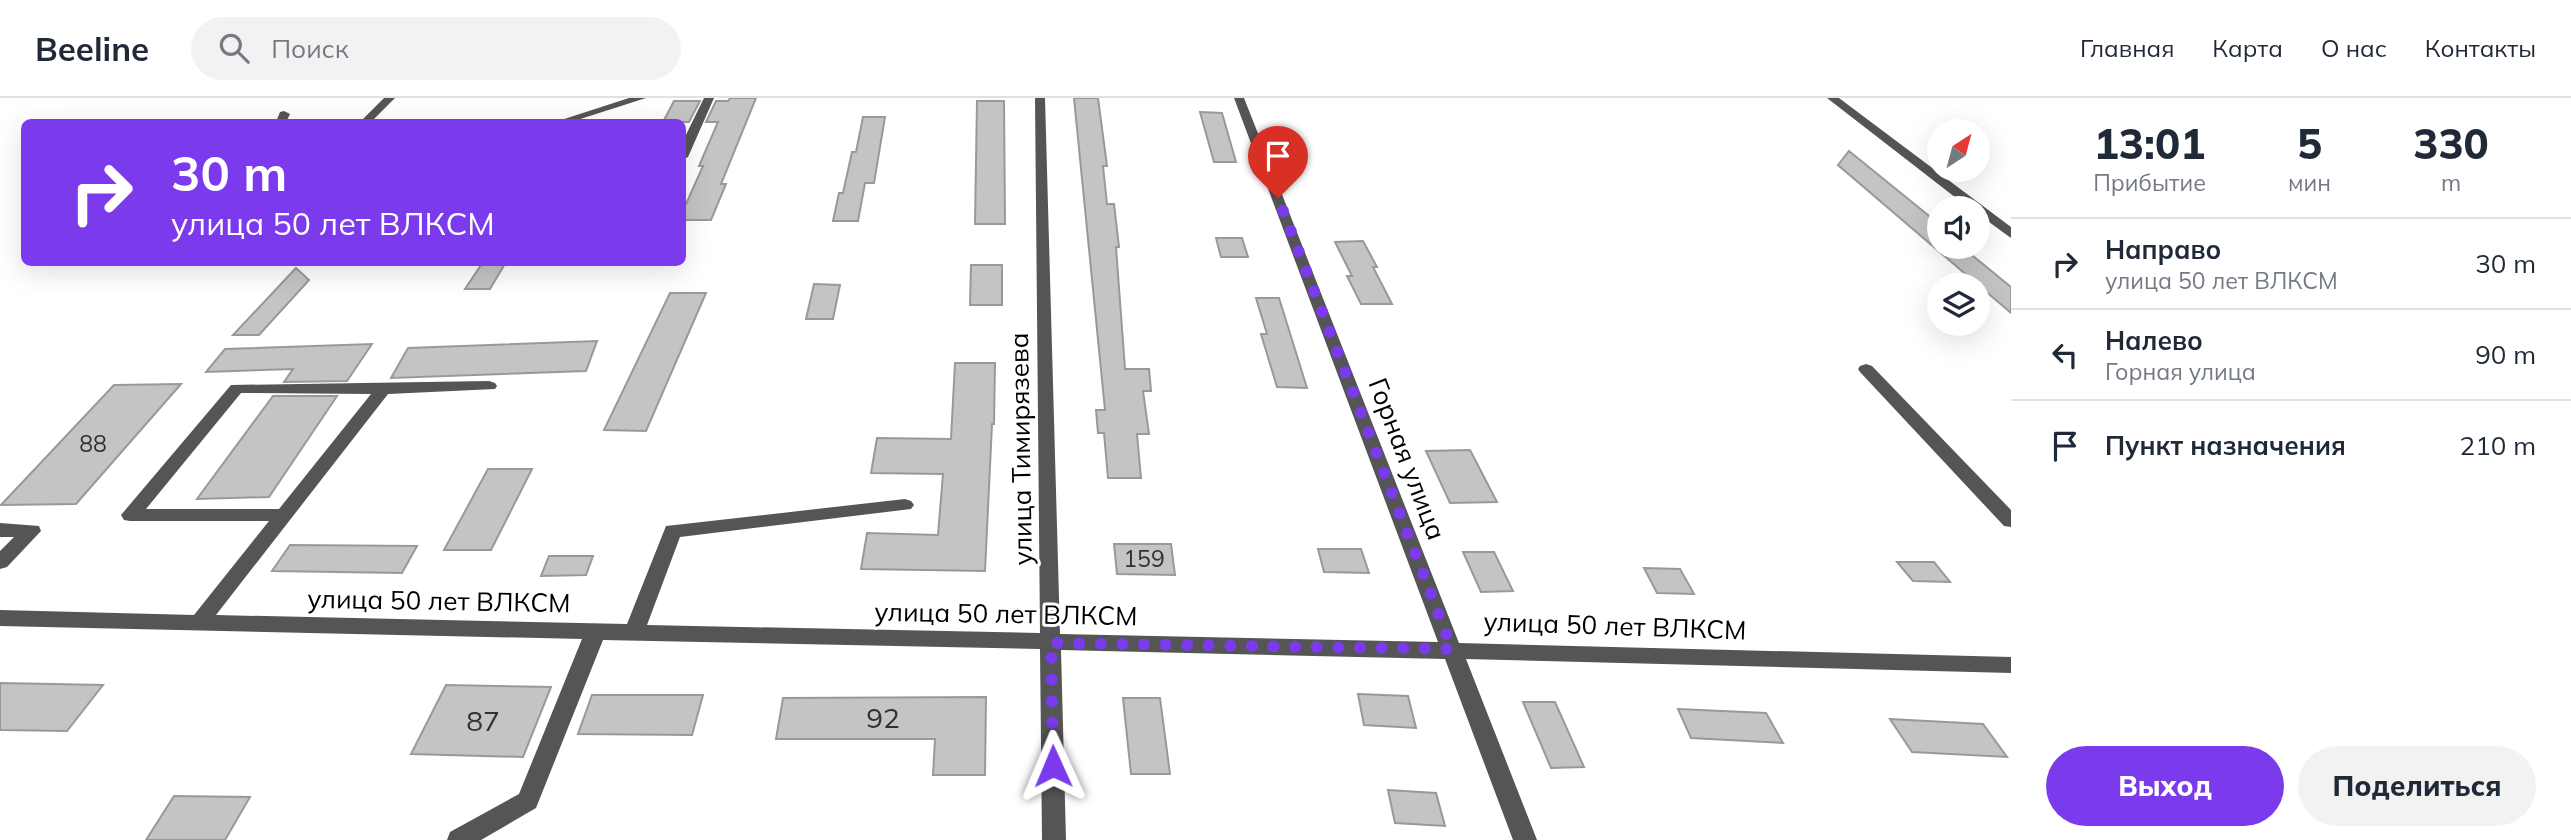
<!DOCTYPE html>
<html lang="ru">
<head>
<meta charset="utf-8">
<style>
  :root { --surface:#fff; --page:#f2f2f3; --text:#1f2937; --muted:#747a83; --line:#e0e1e3; --accent:#7c3aed }
  body { margin:0; font-family:Mulish,sans-serif; background:var(--page); color:var(--text); height:100vh; display:flex; flex-direction:column; font-size:26px; white-space:nowrap }
  * { box-sizing:border-box; margin:0 }
  p { font-size:23px; color:var(--muted) }
  .icon { flex:none; width:38px; height:38px; fill:none; stroke:currentColor; stroke-width:2; stroke-linecap:round; stroke-linejoin:round }
  .map { position:relative; flex:1; overflow:hidden }
  .sheet { display:flex; flex-direction:column; background:var(--surface); width:560px }
  .sheet>* { flex:none }
  .top-card { position:absolute; left:21px; top:21px; width:665px; height:147px; border-radius:10px; box-shadow:0 7px 28px #0002; background:#7c3aed; color:#fff; overflow:hidden }
  .needle { width:46px; rotate:36deg }
  .tools { position:absolute; left:1927px; top:21px; display:grid; gap:14px }
  .tools a { display:grid; place-items:center; width:63px; height:63px; border-radius:50%; background:var(--surface); box-shadow:0 7px 28px #0002; font-size:35px }
  .pin { position:absolute; display:grid; place-items:center; width:60px; height:60px; color:#fff; margin:-72px -30px; border-radius:50% 50% 50% 0; rotate:-45deg; box-shadow:0 0 7px #0007 }
  .pin .icon { rotate:45deg }
  .me { position:absolute; width:77px; margin:-38px; rotate:359deg; stroke-linejoin:round; filter:drop-shadow(0 0 5px #0008) }
  .turn { display:flex; align-items:center; gap:24px; height:147px; padding:0 35px; font-size:32px }
  .turn .icon { width:91px; height:91px; stroke-width:2.5 }
  .turn b { display:block; font-size:49px; line-height:60px }
  .eta { display:flex; justify-content:space-evenly; align-items:center; height:119px; text-align:center }
  .eta b { font-size:42px; font-weight:800; line-height:49px }
  .cta { display:flex; gap:14px; margin-top:auto; padding:14px 35px }
  .cta a { flex:1; height:80px; border-radius:42px; background:var(--accent); color:#fff; font-size:28px; font-weight:800; line-height:80px; text-align:center }
  .cta a+a { background:var(--page); color:var(--text) }
  ul { padding:0; list-style:none }
  li { display:flex; align-items:center; gap:21px; height:91px; padding:0 35px; border-top:2px solid var(--line) }
  li div { flex:1 }
  li b { display:block; font-size:26px }
  li em { font-style:normal }
  header { display:flex; align-items:center; gap:42px; box-sizing:border-box; height:98px; padding:0 35px; background:var(--surface); border-bottom:2px solid var(--line) }
  header strong { font-size:33px }
  nav { display:flex; gap:38px; margin-inline-start:auto; font-size:24px }
  .search { width:490px; height:63px; background:var(--page); display:flex; align-items:center; gap:18px; box-sizing:border-box; padding:0 24px; border-radius:38px; color:var(--muted); font-size:26px }
  main { display:flex; flex:1; min-height:0 }
  .map>svg:first-child { display:block }
  .building { fill:#c4c4c4; stroke:#999; stroke-width:2 }
  .lines { fill:none; stroke-linecap:round; stroke-linejoin:round }
  .minor { fill:#555; fill-rule:evenodd }
  .route { stroke:#7c3aed; stroke-width:12; stroke-dasharray:0 21.6 }
  .labels { text-anchor:middle; stroke-width:6; stroke-linejoin:round; paint-order:stroke }
  .number-label { font-size:23px; fill:#313131 }
  .street-label { font-size:26px; fill:#000; stroke:#fff }
  .near-number-label { font-size:28px; fill:#313131 }
</style>
</head>
<body>
<header>
<strong>Beeline</strong>
<div class="search"><svg class="icon" aria-label="search" viewBox="0 0 24 24"><circle cx="10" cy="10" r="6"/><path d="M15 15l6 6"/></svg>Поиск</div>
<nav><a>Главная</a><a>Карта</a><a>О нас</a><a>Контакты</a></nav>
</header>
<main>
<div class="map">
<svg width="2011" height="742" viewBox="0 0 2011 742">
  <rect width="100%" height="100%" fill="#fff"/>
  <!-- building -->
  <path class="building" d="M730,0H756L721,86H726L711,122H682V115L703,68H699L718,24H706L716,3H728Z
    M1074,0H1098L1107,68H1103L1107,106H1114L1119,149H1116L1125,271H1149L1151,293H1143L1149,336H1137L1141,380H1108L1104,335H1098L1096,312H1105Z
    M674,3H700L689,24H663Z
    M977,3H1004L1005,126H975Z
    M1200,14L1222,15L1236,64H1214Z
    M863,19H885L874,85H865L858,123H833L839,95H843L852,54H856Z
    M1849,53L1939,126V149H1962L2011,189V215L1838,67Z
    M1216,140H1242L1248,159H1221Z
    M1363,143L1377,169H1373L1392,206H1361L1347,178H1352L1335,144Z
    M483,164H506L490,191H465Z
    M971,167H1002V207H970Z
    M296,170L309,182L259,237H233Z
    M814,186L840,187L833,221H806Z
    M670,195H706L646,333L604,332Z
    M1256,200H1279L1307,290L1277,289L1261,236H1267Z
    M597,243L586,273L391,280L408,250Z
    M372,246L347,283L284,284L293,271L206,274L225,251Z
    M955,265H995L994,326H992L985,473L861,471L867,435L938,437L943,376L871,375L877,340L951,341Z
    M181,286L76,406L1,407L114,287Z
    M273,298H337L269,399L197,401Z
    M1470,352L1497,404L1450,405L1426,353Z
    M488,371H532L491,452H444Z
    M1114,446H1171L1175,477L1117,476Z
    M290,447L417,448L402,475L272,473Z
    M1318,451H1361L1369,475L1324,474Z
    M1463,454H1494L1513,493L1481,494Z
    M549,458H593L586,477L541,478Z
    M1897,464H1934L1950,484L1913,483Z
    M1644,470L1680,471L1694,496L1657,495Z
    M0,585L103,587L67,633L0,632Z
    M446,587L551,589L523,659L411,656Z
    M1358,596L1408,598L1416,630L1364,627Z
    M592,597H703L692,637L578,636Z
    M986,599L985,677H933L935,641H776L783,600Z
    M1123,600H1160L1170,676H1131Z
    M1523,604H1555L1584,669L1551,670Z
    M1678,611L1766,615L1783,645L1691,640Z
    M1890,621L1983,626L2007,659L1912,654Z
    M1388,692L1436,695L1445,728L1395,725Z
    M174,698L250,699L225,742H146Z"/>
  <g class="lines">
    <!-- minor -->
    <path class="minor" d="M384,0H395L371,24H360Z
      M629,0H646L571,24H555Z
      M704,0H714L688,59L682,62V45Z
      M1035,0H1045L1060,536L1438,544L1234,0H1244L1459,545L2011,559V575L1466,561L1537,742H1513L1445,561L1061,552L1066,742H1042L1040,551L603,542L536,710L481,742H447L450,734L519,696L582,541L0,528V512L194,517L269,423H130L124,422L121,417L231,287L489,283L495,285L497,288L495,291L388,296L216,517L627,526L666,428L905,401L911,403L914,407L911,411L680,439L647,527L1040,535ZM241,295L371,296L279,411H146Z
      M1827,0H1839L2011,129V140L1978,116V110H1969Z
      M284,13L290,16L286,24H276L280,14Z
      M1866,266L1872,268L2011,412V429L2004,428L1860,274L1858,271L1860,268Z
      M0,425L39,428L41,433L7,469L0,471V453L14,439H0Z"/>
  </g>
  <g class="lines">
    <!-- route -->
    <path class="route" d="M1053,668L1051,545L1452,551L1278,100"/>
  </g>
  <g class="labels">
    <!-- number labels -->
    <g class="number-label">
      <text x="93" y="354">88</text>
      <text x="1144" y="469">159</text>
    </g>
    <!-- street labels -->
    <g class="street-label">
      <text transform="translate(1021 351) rotate(-91)" y="9">улица Тимирязева</text>
      <text transform="translate(1407 361) rotate(69)" y="9">Горная улица</text>
      <text transform="translate(439 503) rotate(1)" y="9">улица 50 лет ВЛКСМ</text>
      <text transform="translate(1006 516) rotate(1)" y="9">улица 50 лет ВЛКСМ</text>
      <text transform="translate(1615 528) rotate(2)" y="9">улица 50 лет ВЛКСМ</text>
    </g>
    <!-- near-number labels -->
    <g class="near-number-label">
      <text x="883" y="630">92</text>
      <text x="483" y="633">87</text>
    </g>
  </g>
</svg>
<div class="tools">
<a><svg class="needle" viewBox="-14 -14 28 28"><path d="M0-13l5 13h-10z" fill="#e53935"/><path d="M0 13l5-13h-10z" fill="#747a83"/></svg></a>
<a><svg class="icon" aria-label="sound" viewBox="0 0 24 24"><path d="M4 9h4l5-4v14l-5-4H4zM17 9q2 3 0 6"/></svg></a>
<a><svg class="icon" aria-label="layers" viewBox="0 0 24 24"><path d="M12 4l9 5-9 5-9-5zM3 14l9 5 9-5"/></svg></a>
</div>
<div class="pin" style="left:1278px;top:100px;background:#d93025"><svg class="icon" aria-label="arrive" viewBox="0 0 24 24"><path d="M6 21V4h12l-3 4 3 4H6"/></svg></div>
<svg class="me" style="left:1053px;top:668px" viewBox="-20 -20 40 40"><path d="M0-17L14 15 0 8-14 15z" fill="#7c3aed" stroke="#fff" stroke-width="4"/></svg>
<div class="top-card">
<div class="turn"><svg class="icon" aria-label="right" viewBox="0 0 24 24"><path d="M7 20v-9h11M14 6l5 5-5 5"/></svg><div><b>30 m</b>улица 50 лет ВЛКСМ</div></div>
</div>
</div>
<section class="sheet">
<div class="eta">
<div><b>13:01</b><p>Прибытие</p></div>
<div><b>5</b><p>мин</p></div>
<div><b>330</b><p>m</p></div>
</div>
<ul>
<li><svg class="icon" aria-label="right" viewBox="0 0 24 24"><path d="M7 20v-9h11M14 6l5 5-5 5"/></svg><div><b>Направо</b><p>улица 50 лет ВЛКСМ</p></div><em>30 m</em></li>
<li><svg class="icon" aria-label="left" viewBox="0 0 24 24"><path d="M17 20v-9H6M10 6l-5 5 5 5"/></svg><div><b>Налево</b><p>Горная улица</p></div><em>90 m</em></li>
<li><svg class="icon" aria-label="arrive" viewBox="0 0 24 24"><path d="M6 21V4h12l-3 4 3 4H6"/></svg><div><b>Пункт назначения</b></div><em>210 m</em></li>
</ul>
<div class="cta"><a>Выход</a><a>Поделиться</a></div>
</section>
</main>
</body>
</html>
